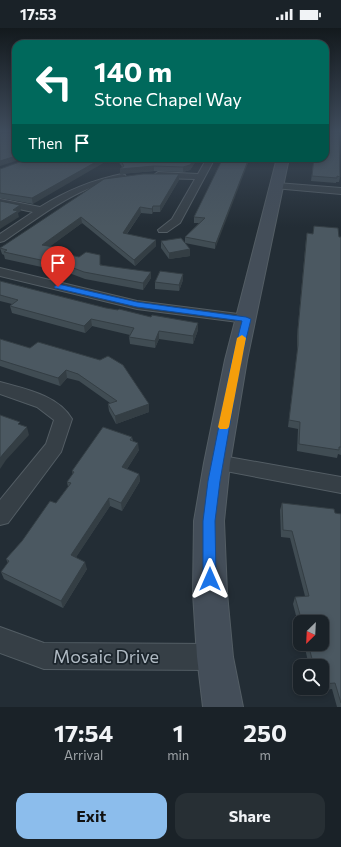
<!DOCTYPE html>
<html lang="en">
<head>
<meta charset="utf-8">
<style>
  :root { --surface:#1a2228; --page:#272f34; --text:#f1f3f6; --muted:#9fa4a8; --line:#383f45; --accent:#8cbdec }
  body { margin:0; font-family:Commissioner,sans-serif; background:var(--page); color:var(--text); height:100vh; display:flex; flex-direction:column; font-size:15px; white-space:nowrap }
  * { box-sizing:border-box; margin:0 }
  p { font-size:13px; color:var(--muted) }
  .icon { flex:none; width:22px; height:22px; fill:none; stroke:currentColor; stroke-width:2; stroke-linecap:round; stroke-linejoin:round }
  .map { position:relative; height:679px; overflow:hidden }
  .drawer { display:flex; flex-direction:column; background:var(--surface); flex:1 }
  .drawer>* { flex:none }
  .hud { position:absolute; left:12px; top:12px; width:317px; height:122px; border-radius:12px; box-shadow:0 2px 6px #0003,0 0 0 1px var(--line); background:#00695c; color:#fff; overflow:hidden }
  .needle { width:26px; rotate:204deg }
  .fabs { position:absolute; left:293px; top:587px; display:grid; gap:8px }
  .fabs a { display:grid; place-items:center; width:36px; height:36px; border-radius:8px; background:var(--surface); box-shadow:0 2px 6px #0003,0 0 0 1px var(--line); font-size:20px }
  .pin { position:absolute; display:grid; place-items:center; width:34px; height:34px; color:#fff; margin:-41px -17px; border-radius:50% 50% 50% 0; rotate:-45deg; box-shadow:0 0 4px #0007 }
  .pin .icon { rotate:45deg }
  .me { position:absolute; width:44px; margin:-22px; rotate:0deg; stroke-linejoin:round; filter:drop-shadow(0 0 3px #0008) }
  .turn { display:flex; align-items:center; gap:14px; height:84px; padding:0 16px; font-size:18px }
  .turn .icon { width:52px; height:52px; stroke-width:2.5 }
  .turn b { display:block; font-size:28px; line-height:34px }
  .then { display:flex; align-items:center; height:38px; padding:0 16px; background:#0003; gap:8px; font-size:15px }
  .eta { display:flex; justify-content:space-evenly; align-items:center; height:68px; text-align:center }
  .eta b { font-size:24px; font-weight:700; line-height:28px }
  .action { display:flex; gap:8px; margin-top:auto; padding:8px 16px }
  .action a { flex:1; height:46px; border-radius:12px; background:var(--accent); color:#111; font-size:16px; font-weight:700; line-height:46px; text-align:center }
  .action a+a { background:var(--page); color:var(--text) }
  .status { display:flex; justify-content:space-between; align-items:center; height:28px; padding:0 20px; background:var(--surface); direction:ltr }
  .status svg { height:11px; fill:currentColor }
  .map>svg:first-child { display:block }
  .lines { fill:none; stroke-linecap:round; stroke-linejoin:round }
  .street-casing { stroke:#535d64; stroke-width:2 }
  .secondary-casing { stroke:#535d64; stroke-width:2 }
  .street { fill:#363f46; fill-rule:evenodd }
  .secondary { fill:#444e59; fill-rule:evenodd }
  .wall { fill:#404c53 }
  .shaded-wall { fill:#343e44 }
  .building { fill:#4b5861; stroke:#343e44 }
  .route { fill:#1a73e8; stroke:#114b97 }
  .slow { fill:#f59e0b }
  .labels { text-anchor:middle; stroke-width:3.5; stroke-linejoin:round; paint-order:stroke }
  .near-street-label { font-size:18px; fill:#b0bac3; stroke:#1b242b }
</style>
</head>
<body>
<div class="status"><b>17:53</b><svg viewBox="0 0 49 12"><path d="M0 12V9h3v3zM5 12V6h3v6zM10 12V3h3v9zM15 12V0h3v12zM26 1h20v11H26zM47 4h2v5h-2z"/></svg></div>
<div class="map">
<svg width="341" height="679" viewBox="0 0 341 679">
  <rect width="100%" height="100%" fill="#232d35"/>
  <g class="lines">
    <defs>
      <path id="street" d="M207,130H215L180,195L167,204H159L158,202L172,191L195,151L158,150L154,147L158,144L198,146Z
        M122,146L125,147L126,149L125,151C114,154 103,155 92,159C60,172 32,194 4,213L0,214V206L33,184L0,177V171L40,179C66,163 92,152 122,146Z
        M277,155L341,160V166L274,160L272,158L274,156Z
        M0,240L137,273L246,287L251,288L253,291L251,294L246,295L137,281L0,248Z
        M0,354C25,361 58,367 72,391L61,424L8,495L0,497V472L46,416L54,392L37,379L0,366Z
        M217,427L341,449V465L210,440L207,435L210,430Z
        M0,599L44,615L215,616L225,619L228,629L225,639L215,642L44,641L0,625Z"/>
      <path id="secondary" d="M277,130H289L247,332L230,435L224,493L227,565L233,629L243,679H203L197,629L193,565L194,493L204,435L225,332Z"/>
    </defs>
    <!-- street casing -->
    <use href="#street" class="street-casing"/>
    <!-- secondary casing -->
    <use href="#secondary" class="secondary-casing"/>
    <!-- street -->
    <use href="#street" class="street"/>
    <!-- secondary -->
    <use href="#secondary" class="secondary"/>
  </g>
  <!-- wall -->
  <path class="wall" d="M31,130L33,176L0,170V141Z
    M116,130H198L190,142L183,144L154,143L120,146L122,139Z
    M223,130L215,221L185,215V209L199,195H194V189Z
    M314,130H325L340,149L339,154H336V155L311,153Z
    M179,152L160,184H153L152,186L141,185L127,206L156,218L135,238L82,195L50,218L54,219V224L151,250L143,262L85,251L69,245L5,231L4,227L2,226L0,220Z
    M314,198L339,209H341V427L338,426L337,430L297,423L298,401L288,399L297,324V308L306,211L307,205L313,206Z
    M161,213L190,221V228L169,231L161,220Z
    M183,246V252L179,263L155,261V254Z
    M0,253L106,280L198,302L193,316L159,311L155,320L130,316L129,309L130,307L92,298L85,305L12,285L10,278L12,276L0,273Z
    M0,311L30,320L149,384L116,396L109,383L108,376L110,375L79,353L67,350L60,358L0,338Z
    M132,409L133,413L139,422L127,441L139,446L140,453L122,483L110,478L76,529L87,541L63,580L4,551L1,544L8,535L6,531L56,475L68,459L67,454L73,447L72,443Z
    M282,475L341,486V679H337L332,661L316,663L315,660H322V638H309L304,616H322V594H300V603L293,576L295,569L305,568L290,510L281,509L280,482Z"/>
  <!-- shaded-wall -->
  <path class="shaded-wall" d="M16,128V130H25L0,138V133Z
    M103,130H112L33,176L32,170Z
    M195,130H198L190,142L183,144V139Z
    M249,130H250L215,221L216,215Z
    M154,138V143L120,146V141Z
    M179,146V152L160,184V178Z
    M20,177L21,183L18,185L19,189L0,201V194L13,182Z
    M153,178V184L152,186V181Z
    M140,179L141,185L123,211V205Z
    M81,189L82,195L44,223L42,217Z
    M156,212V218L135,238L134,232Z
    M54,219L55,225L49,222Z
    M190,221V228L169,231V225Z
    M151,244V250L143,262V255Z
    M183,246V252L179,263V257Z
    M91,291L92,298L85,305L84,298Z
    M198,295V302L193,316V308Z
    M159,303V311L155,320V313Z
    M66,342L67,350L60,358L58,350Z
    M149,376V384L116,396L115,388Z
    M27,399L29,407L6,432L0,441V430L4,425Z
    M138,415L139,422L123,447L122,439Z
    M139,446L140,453L122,483L121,475Z
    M109,470L110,478L73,534L71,527Z
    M85,534L87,541L63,580L61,573Z"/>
  <!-- building -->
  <path class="building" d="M10,104H16V128L0,133V106Z
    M325,104H339L340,149L337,148V150L312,148L314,130H325Z
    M31,130H103L32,170L0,165V141Z
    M119,130H195L190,137L183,139L154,138L120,141L124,138Z
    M223,130H249L216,215L185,209L205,190L194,189Z
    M143,146H179L160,178H153L152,181L140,179L123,205L156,212L134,232L81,189L42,217L54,219L49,222L79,229L86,224L100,227V237L151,244L143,255L84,244L68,238L4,224L7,222L0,220L104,151Z
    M0,173L20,177L13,182L18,183L0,194Z
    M314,198L338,200L339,209H341V419H339V422L299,416L300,394L289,392L298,317V301L307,205L313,206Z
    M181,210L190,221L169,225L161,213Z
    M160,243L183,246L179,257L155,254Z
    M0,253L106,280L118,282L119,281L151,289L152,287L198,295L193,308L159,303L155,313L129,309L134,300L91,291L84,298L10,278L18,272L0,267Z
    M0,311L30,320L38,314L100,332L108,328L123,337L149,376L115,388L108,376L117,373L78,346L66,342L58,350L0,332Z
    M0,387L20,394L18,396L27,399L4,425L0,430Z
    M103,399L132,409L130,412L138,415L122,439L139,446L121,475L109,470L71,527L85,534L61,573L1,544L9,533L6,531L22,513L50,473L56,475L71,455L67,454L74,444L72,443Z
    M282,475L334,481L335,485L341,486V675L335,655L322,656V638H314L308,616H322V594H302L295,569L309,568L292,503L283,502Z"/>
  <!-- sky -->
  <linearGradient id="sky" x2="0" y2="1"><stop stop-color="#13191d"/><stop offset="0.52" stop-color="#3f4c5c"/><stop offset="1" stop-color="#3f4c5c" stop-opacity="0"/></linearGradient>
  <rect width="341" height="199" fill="url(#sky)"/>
  <!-- route -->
  <path class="route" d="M58,256L137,274L246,289L251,291L241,332L220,453L215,493L216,551L214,555L210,557L205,555L203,551V493L208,453L232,332L242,293L137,279L55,260L54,259Z"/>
  <!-- slow -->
  <path class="slow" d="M242,307L246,310L229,399L227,401H220L218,399L237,310Z"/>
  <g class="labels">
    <!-- near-street labels -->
    <g class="near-street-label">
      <text x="106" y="635">Mosaic Drive</text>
    </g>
  </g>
</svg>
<div class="fabs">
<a><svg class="needle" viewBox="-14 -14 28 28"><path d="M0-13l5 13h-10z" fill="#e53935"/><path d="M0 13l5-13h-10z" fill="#9fa4a8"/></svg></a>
<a><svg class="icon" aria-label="search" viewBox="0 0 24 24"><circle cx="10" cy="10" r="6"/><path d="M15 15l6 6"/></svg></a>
</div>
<div class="pin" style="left:58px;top:259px;background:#d93025"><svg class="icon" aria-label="arrive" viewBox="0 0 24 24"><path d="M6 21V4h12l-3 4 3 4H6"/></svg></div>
<svg class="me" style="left:210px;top:551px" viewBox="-20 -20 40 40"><path d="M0-17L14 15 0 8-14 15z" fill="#1a73e8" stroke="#fff" stroke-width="4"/></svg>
<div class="hud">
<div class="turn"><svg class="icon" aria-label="left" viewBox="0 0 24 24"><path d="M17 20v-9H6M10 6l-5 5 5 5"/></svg><div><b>140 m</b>Stone Chapel Way</div></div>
<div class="then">Then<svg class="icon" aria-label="arrive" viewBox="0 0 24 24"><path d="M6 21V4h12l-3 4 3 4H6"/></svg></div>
</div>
</div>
<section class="drawer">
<div class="eta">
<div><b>17:54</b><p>Arrival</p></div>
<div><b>1</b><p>min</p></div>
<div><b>250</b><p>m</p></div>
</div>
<div class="action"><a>Exit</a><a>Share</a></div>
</section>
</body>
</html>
